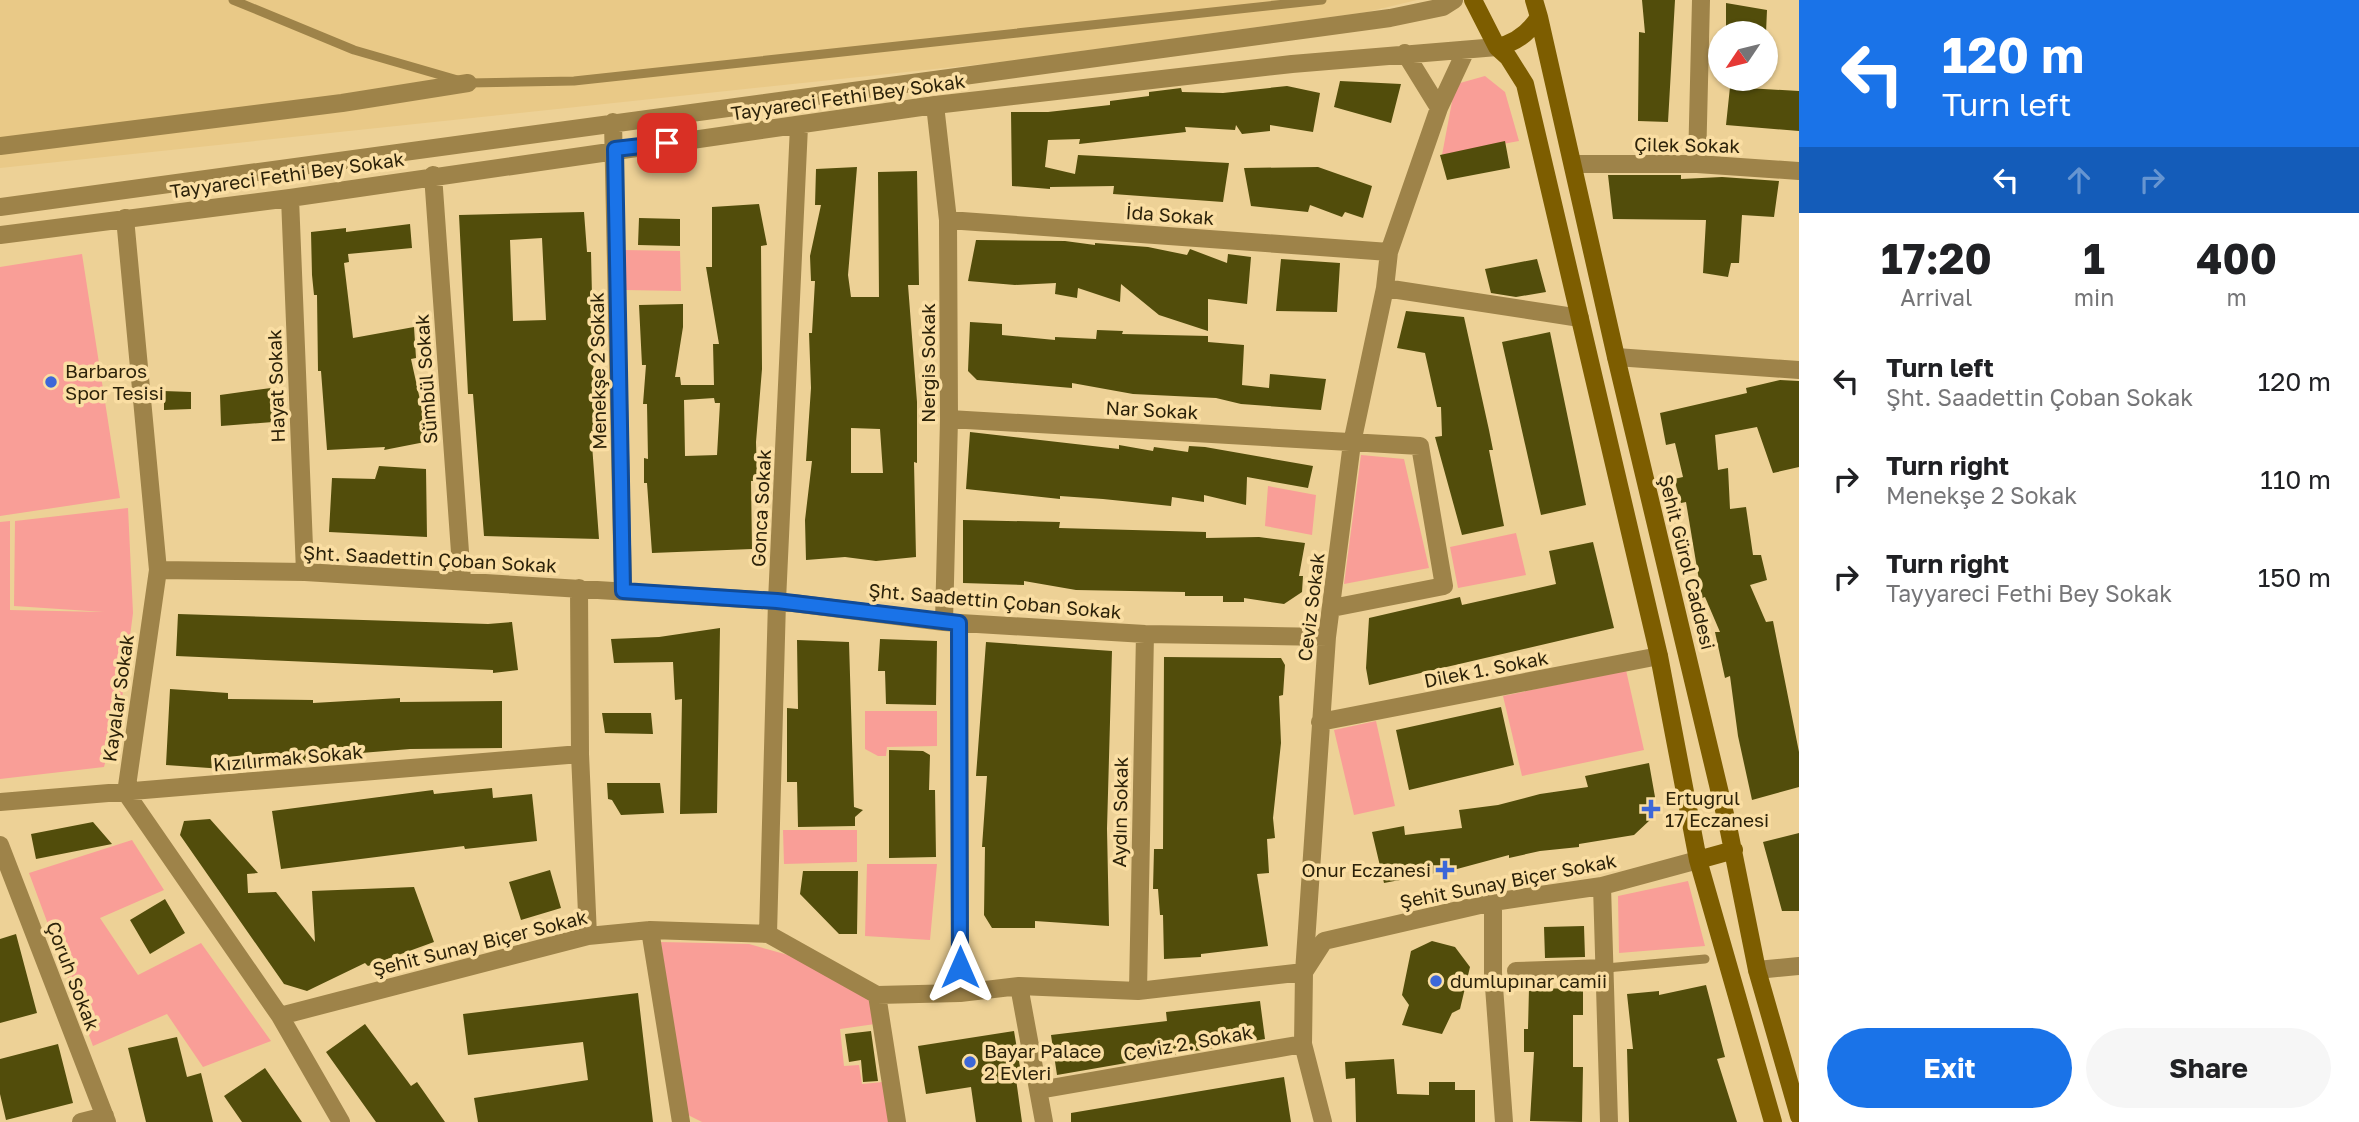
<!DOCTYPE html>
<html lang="en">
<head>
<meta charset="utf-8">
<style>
  :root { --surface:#fff; --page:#f6f6f6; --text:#202124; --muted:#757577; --accent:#1a73e8 }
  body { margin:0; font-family:"Golos Text",sans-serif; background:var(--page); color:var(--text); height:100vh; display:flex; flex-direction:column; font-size:26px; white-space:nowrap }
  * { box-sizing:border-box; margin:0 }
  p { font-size:23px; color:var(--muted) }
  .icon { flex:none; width:38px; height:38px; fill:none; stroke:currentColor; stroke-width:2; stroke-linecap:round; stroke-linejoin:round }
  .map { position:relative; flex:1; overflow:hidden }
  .drawer { display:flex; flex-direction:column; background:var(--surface); width:560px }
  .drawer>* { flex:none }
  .hud { background:#1a73e8; color:#fff; overflow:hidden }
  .needle { width:46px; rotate:235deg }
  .tools { position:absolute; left:1708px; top:21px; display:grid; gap:14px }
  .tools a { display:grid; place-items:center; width:70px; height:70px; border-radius:50%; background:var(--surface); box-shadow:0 2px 5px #0004; font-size:35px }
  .pin { position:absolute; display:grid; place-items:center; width:60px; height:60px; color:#fff; margin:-30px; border-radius:14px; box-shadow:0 4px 10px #0006 }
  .me { position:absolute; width:77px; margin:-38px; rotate:0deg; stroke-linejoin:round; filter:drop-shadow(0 0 5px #0008) }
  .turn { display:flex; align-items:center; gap:24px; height:147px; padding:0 28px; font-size:32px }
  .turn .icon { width:91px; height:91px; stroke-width:2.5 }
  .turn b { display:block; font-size:49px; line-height:60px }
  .lanes { display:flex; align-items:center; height:66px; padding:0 28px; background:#0003; justify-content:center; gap:35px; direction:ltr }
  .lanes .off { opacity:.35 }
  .eta { display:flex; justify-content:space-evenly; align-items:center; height:119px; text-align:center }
  .eta b { font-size:42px; font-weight:700; line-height:49px }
  .button { display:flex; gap:14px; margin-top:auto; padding:14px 28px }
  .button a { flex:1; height:80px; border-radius:42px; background:var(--accent); color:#fff; font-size:28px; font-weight:700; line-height:80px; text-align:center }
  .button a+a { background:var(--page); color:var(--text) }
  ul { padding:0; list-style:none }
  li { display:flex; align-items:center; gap:21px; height:98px; padding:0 28px }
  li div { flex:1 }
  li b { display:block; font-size:26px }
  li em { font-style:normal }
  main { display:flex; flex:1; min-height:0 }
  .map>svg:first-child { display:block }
  .built { fill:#e9c987 }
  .green { fill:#f99e97 }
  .building { fill:#524d0b; fill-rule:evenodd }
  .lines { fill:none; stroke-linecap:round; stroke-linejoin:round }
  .service { stroke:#9e8349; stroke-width:9 }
  .minor { stroke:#9e8349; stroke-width:18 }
  .secondary { stroke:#7d5d00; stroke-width:18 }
  .route-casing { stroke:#114b97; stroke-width:18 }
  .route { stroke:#1a73e8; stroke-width:12 }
  .poi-dot { fill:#3d67d8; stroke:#fadea3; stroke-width:2.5 }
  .labels { text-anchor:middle; stroke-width:7; stroke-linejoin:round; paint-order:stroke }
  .street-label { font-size:19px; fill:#2c2209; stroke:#fadea3 }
  .poi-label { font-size:19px; fill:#2c2209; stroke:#fadea3; text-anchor:start }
</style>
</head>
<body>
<main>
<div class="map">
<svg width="1799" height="1122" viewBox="0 0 1799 1122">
  <rect width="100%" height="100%" fill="#edd196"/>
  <!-- built -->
  <path class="built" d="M0,0H1417L1367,12L1001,62L0,168Z"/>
  <!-- green -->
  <path class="green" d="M1485,76L1505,92L1519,141L1442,155L1454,91L1460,83Z
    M624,250L680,251L681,291L625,290Z
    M82,254L120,498L0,516V267Z
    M1361,455L1404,459L1429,568L1344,584Z
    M1268,486L1316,495L1312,535L1265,526Z
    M128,508L133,613L122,699L104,767L0,779V522L10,521V610L104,612L14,606L15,521Z
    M1516,533L1526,575L1458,588L1450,547Z
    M1626,670L1644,750L1522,776L1503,696Z
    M865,711H937V746L887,747L886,756H878L865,749Z
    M1376,721L1395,806L1354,815L1334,730Z
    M783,830H857V862L784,864Z
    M132,840L164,890L100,918L138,975L201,943L271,1041L203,1067L167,1014L93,1046L29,873Z
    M867,864H937L930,940L865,936Z
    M1688,881L1705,946L1619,953L1618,896Z
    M661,942L749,944L799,958L872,1002L875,1024L840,1029L844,1066L859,1065L862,1084L883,1082L890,1122H702L684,1113Z"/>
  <!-- building -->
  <path class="building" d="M1642,0H1675L1668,122L1638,121L1639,32L1645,33Z
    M1726,3L1767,10L1766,33H1726Z
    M1340,81L1401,84L1391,123L1334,107Z
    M1287,86L1320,93L1313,132L1270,125V131L1242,134L1236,125L1235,130L1185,127L1186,132L1079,144L1080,139L1048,140L1045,167L1075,174L1078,155L1229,163L1223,202L1113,194L1114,186L1050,187V189L1012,186L1011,112H1048L1110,105V101L1149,96V92L1181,88L1182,92L1223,93Z
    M1730,87L1799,91V131L1726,125Z
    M1505,141L1510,168L1447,180L1440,155Z
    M857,167L848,275L851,297H879L878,172L917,171L919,285H908L917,402V463L914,462L916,557L876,561L845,557L806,560L805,520L812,461H806L811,388L809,333H812L815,281H811L810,256L821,205H815L816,169ZM851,428L880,429L883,473H851Z
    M1318,167L1372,186L1363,218L1345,212L1342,217L1310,205L1308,212L1251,206L1244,168Z
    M1608,175H1681V179L1722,177L1779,181L1774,217L1742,215L1739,263H1731L1728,277L1703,273L1706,220L1613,219Z
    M759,204L767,245L761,246L762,369L756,442L757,481H751L752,549L652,553L647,483H644V458L648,459L647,404H643L646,365H642L639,305L683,304V327L675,377H680L681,385H714L713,344H719L706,267H712V207ZM714,398L715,403H720L717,455L685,456L684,400Z
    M584,212L587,252H591L595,431H591L599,539L484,536L473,394H468L459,215ZM542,238L546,320L513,321L510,240Z
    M639,218L680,219V246L638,245Z
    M410,224L412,248L348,254L349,262L344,263L353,338L414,327L416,358L411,359L422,409L425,442L384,450L385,447L327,450L321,371H318L317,295H314L312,275L311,232L346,228V232Z
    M976,240L1065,241L1095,245V243L1148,247L1187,255L1190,249L1227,263L1228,254L1251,257L1247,304L1208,299V331L1159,315L1121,284L1120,302L1078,288L1077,298L1055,294L1056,283L1015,285L968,281Z
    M1281,259L1340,263L1337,312L1276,311Z
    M1537,259L1546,292L1516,297L1491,293L1485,269Z
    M1406,311L1464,317L1489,430L1493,450H1489L1504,526L1462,535L1435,437L1442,436L1441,407H1437L1425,353L1397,348Z
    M970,322L1002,324V335L1055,340V337L1096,339L1097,330L1123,331L1122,334L1208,336V342L1244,345L1242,385L1269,388L1270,374L1326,379L1321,410L1241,404L1216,398L1133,394L1072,383V388L977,380L968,371Z
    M1550,332L1586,505L1541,515L1502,342Z
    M1780,380L1799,381V467L1773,473L1757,427L1715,435L1718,470L1728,468L1730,509L1746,507L1753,555H1761L1767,580L1750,585L1766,622L1773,621L1799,752V787L1752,800L1738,736L1730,676L1725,678L1715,632H1720L1705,597L1702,598L1686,502L1681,503L1674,479L1683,477L1675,443L1666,445L1660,413L1747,393L1746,388Z
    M271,388L273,422L221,426L220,395Z
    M164,391L191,392V409L164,410Z
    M970,432L1119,449V445L1153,451L1154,447L1188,452L1189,446L1205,447L1313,466L1308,488L1247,477L1246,505L1204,495V502L1172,497L1171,506L1103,499L1060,496V499L966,489Z
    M379,466L426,469L427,537L329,532L332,478L375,479Z
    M963,520L1060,522L1059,528L1206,532V538L1259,537L1305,543L1299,576H1303L1302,592L1284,604L1244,598V602H1223V596H1185V592L1076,590L1024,581V585L963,583Z
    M1593,542L1614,628L1369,685L1366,668L1369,618L1460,597L1462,605L1556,584L1549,551Z
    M178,614L488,624L512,622L518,670L493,673V670L176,656Z
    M720,628L717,813L680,814L682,699L675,700L673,662L614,663L611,639L659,637Z
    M880,639L937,641L936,705L886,704L885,671H878Z
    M797,640L849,642L854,807L863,810L855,817V826L798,827L797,782H787V708L798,709Z
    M986,642L1112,651L1107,829L1109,926L1035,921V928H992L984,915L985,847H982L987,776H976Z
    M1164,657L1281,658L1285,665L1283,695L1279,696L1281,743L1273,818L1275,838L1267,839L1269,873L1257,874L1268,946L1201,954V957L1164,959L1163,915H1160L1158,889H1153L1154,849H1163Z
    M170,689L228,693V699L313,700V703L400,698V702L502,701V748L410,749L312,757V762L224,759V769L166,765Z
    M1501,707L1514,765L1409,790L1396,730Z
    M602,713H651L653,734L605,733Z
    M889,750L923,751L930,755L929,790H935L936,857L889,858Z
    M1649,763L1655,797L1650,820L1634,835L1579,844V847L1540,851L1509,858V855L1457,869L1384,883L1372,832L1404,826L1405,835L1462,828L1459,810L1498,805L1540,794L1588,787L1585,776Z
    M607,783H660L664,813L621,815L612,800L608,799Z
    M492,788L493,798L532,794L537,841L465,849L464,846L281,869L272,811L433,790L434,794Z
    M210,819L258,873L247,874L248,893L276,892L315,942L312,891L414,887L434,942L368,966L365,963L307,991L284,984L180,835L184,821Z
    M93,822L112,844L36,859L31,834Z
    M1799,833V911H1782L1763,842Z
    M550,870L561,908L521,920L509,882Z
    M803,871H858L857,934H839L800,894Z
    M165,899L185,933L150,954L130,920Z
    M1584,926L1585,957L1545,958L1544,927Z
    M16,934L37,1013L0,1023V939Z
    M1432,941L1455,947L1470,967L1460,1009L1452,1013L1442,1034L1402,1025L1409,1005L1402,995L1411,951Z
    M1706,985L1725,1057L1717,1059L1737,1122H1629L1627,1049H1633L1627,994L1659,991V995Z
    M1529,988L1583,989V1015H1573V1067H1583L1582,1122L1530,1121L1534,1052H1524V1029H1528Z
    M638,993L653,1122H478L474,1098L588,1080L583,1042L468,1055L463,1014Z
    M1260,1001L1265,1039L1057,1075L1051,1035L1167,1021L1166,1012Z
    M365,1024L411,1086L417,1082L445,1122H376L326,1052Z
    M871,1031L878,1081L863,1082L861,1060L849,1062L845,1034Z
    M1014,1031L1022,1079H1016L1022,1122H976L971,1087L926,1094L918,1046Z
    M177,1037L187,1077L201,1073L213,1122H146L128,1048Z
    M58,1044L73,1103L6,1120L0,1094V1059Z
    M1394,1059L1397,1094L1429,1095V1082H1455V1090H1475V1122H1356L1355,1078L1346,1079L1345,1062Z
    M265,1068L302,1122H242L224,1096Z
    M1284,1077L1291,1122H1071V1113Z"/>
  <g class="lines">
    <!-- service -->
    <path class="service" d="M233,0L354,50L468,83L574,81L1322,0
      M1606,968L1705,959"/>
    <!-- minor -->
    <path class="minor" d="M1405,53L1439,108
      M935,105L948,220L949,419L944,622
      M613,122L623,591
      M0,146L342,103L468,83
      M1574,164H1697L1799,171
      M1697,164L1701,0
      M433,175L462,580
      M290,198L305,572
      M0,207L1390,18L1443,7L1454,0
      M125,218L158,570L126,793L280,1016L341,1122
      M948,220L1389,252
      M0,235L290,198L935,105L1292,64L1497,47
      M1385,288L1580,318
      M1616,357L1799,370
      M949,419L1420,446L1444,586L1332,608
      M158,570L305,572L777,601L944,622L1145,634L1327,637
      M579,588L580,754L588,936
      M959,623L960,993
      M1320,722L1659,656
      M0,802L580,754
      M0,845L107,1122
      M1602,886L1609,1122
      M1493,902V973L1504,1122
      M650,930L681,1122
      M768,934L777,601L799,126
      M1757,970L1799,966
      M1516,971L1606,968
      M1019,986L1044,1122
      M1138,991L1145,634
      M877,995L897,1122
      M280,1016L588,936L650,930L768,934L877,995L960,993L1019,986L1138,991L1304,972L1324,941L1493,902L1602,886L1698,860
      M1039,1090L1303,1044
      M81,1122L105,1116
      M1323,1122L1303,1044L1304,972L1327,637L1352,443L1385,288L1389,252L1439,108L1466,50"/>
    <!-- secondary -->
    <path class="secondary" d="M1473,0L1497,47L1508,57L1525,84L1659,656L1698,860L1773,1122
      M1539,17L1616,357L1729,831L1757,970L1799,1116
      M1497,47C1515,43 1529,33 1539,17L1534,0
      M1698,860L1734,850"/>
  </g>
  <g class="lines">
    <defs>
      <path id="route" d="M667,143L615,149L623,591L777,601L959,623L960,967"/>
    </defs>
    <!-- route casing -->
    <use href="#route" class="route-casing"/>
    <!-- route -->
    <use href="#route" class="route"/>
  </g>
  <!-- markers -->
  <g class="poi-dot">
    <circle cx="51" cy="382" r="7"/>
    <path d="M1647.5 798.5h7v7h7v7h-7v7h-7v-7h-7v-7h7z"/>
    <path d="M1441.5 859.5h7v7h7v7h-7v7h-7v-7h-7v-7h7z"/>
    <circle cx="1436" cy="981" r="7"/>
    <circle cx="970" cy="1062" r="7"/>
  </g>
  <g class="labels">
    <!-- street labels -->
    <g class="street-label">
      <text transform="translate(848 97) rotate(-8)" y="7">Tayyareci Fethi Bey Sokak</text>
      <text transform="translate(1687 145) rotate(1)" y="7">Çilek Sokak</text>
      <text transform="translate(287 175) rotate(-8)" y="7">Tayyareci Fethi Bey Sokak</text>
      <text transform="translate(1170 215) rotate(4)" y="7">İda Sokak</text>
      <text transform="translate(928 363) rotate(-90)" y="7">Nergis Sokak</text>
      <text transform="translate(598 371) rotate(-91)" y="7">Menekşe 2 Sokak</text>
      <text transform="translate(426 379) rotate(-94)" y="7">Sümbül Sokak</text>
      <text transform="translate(276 386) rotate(-92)" y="7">Hayat Sokak</text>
      <text transform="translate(1152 410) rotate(3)" y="7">Nar Sokak</text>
      <text transform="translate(761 508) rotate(-87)" y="7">Gonca Sokak</text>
      <text transform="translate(430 559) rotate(3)" y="7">Şht. Saadettin Çoban Sokak</text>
      <text transform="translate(1687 562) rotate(76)" y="7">Şehit Gürol Caddesi</text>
      <text transform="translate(995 601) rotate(5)" y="7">Şht. Saadettin Çoban Sokak</text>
      <text transform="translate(1311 607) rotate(-83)" y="7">Ceviz Sokak</text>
      <text transform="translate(1486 669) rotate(-11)" y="7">Dilek 1. Sokak</text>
      <text transform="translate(118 698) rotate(-82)" y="7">Kayalar Sokak</text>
      <text transform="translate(288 758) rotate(-5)" y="7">Kızılırmak Sokak</text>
      <text transform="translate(1120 812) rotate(-89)" y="7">Aydın Sokak</text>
      <text transform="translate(1508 881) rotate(-11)" y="7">Şehit Sunay Biçer Sokak</text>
      <text transform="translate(480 943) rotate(-14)" y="7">Şehit Sunay Biçer Sokak</text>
      <text transform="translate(73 976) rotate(69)" y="7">Çoruh Sokak</text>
      <text transform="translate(1188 1043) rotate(-10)" y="7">Ceviz 2. Sokak</text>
    </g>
    <!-- poi labels -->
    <g class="poi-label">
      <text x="65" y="378">Barbaros<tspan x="65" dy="22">Spor Tesisi</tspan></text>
      <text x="1665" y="805">Ertuğrul<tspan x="1665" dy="22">17 Eczanesi</tspan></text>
      <text x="1431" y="877" text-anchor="end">Onur Eczanesi</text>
      <text x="1450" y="988">dumlupınar camii</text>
      <text x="984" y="1058">Bayar Palace<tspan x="984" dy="22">2 Evleri</tspan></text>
    </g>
  </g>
</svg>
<div class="tools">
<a><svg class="needle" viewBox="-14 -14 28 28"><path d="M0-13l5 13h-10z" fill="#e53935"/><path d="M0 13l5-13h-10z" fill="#757577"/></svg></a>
</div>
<div class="pin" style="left:667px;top:143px;background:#d93025"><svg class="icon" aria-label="arrive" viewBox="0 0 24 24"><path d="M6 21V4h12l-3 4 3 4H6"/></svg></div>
<svg class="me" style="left:960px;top:967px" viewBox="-20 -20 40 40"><path d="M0-17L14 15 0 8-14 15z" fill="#1a73e8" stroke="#fff" stroke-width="4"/></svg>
</div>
<section class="drawer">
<div class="hud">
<div class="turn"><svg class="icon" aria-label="left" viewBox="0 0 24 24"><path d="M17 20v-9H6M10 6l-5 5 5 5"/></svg><div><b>120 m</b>Turn left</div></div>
<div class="lanes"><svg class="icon" aria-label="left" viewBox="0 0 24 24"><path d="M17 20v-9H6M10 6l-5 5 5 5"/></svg><svg class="icon off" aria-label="ahead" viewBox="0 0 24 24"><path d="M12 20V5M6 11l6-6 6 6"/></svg><svg class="icon off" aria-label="right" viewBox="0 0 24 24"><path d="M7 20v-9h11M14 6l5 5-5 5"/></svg></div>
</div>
<div class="eta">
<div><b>17:20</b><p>Arrival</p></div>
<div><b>1</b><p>min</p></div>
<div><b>400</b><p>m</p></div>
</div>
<ul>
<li><svg class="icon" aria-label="left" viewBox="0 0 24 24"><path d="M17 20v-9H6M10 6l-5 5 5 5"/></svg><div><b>Turn left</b><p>Şht. Saadettin Çoban Sokak</p></div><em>120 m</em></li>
<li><svg class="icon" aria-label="right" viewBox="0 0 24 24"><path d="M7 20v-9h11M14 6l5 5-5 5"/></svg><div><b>Turn right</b><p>Menekşe 2 Sokak</p></div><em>110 m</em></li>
<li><svg class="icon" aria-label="right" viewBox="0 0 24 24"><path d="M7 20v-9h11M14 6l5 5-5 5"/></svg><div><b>Turn right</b><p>Tayyareci Fethi Bey Sokak</p></div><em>150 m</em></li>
</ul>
<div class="button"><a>Exit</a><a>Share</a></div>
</section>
</main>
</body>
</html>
